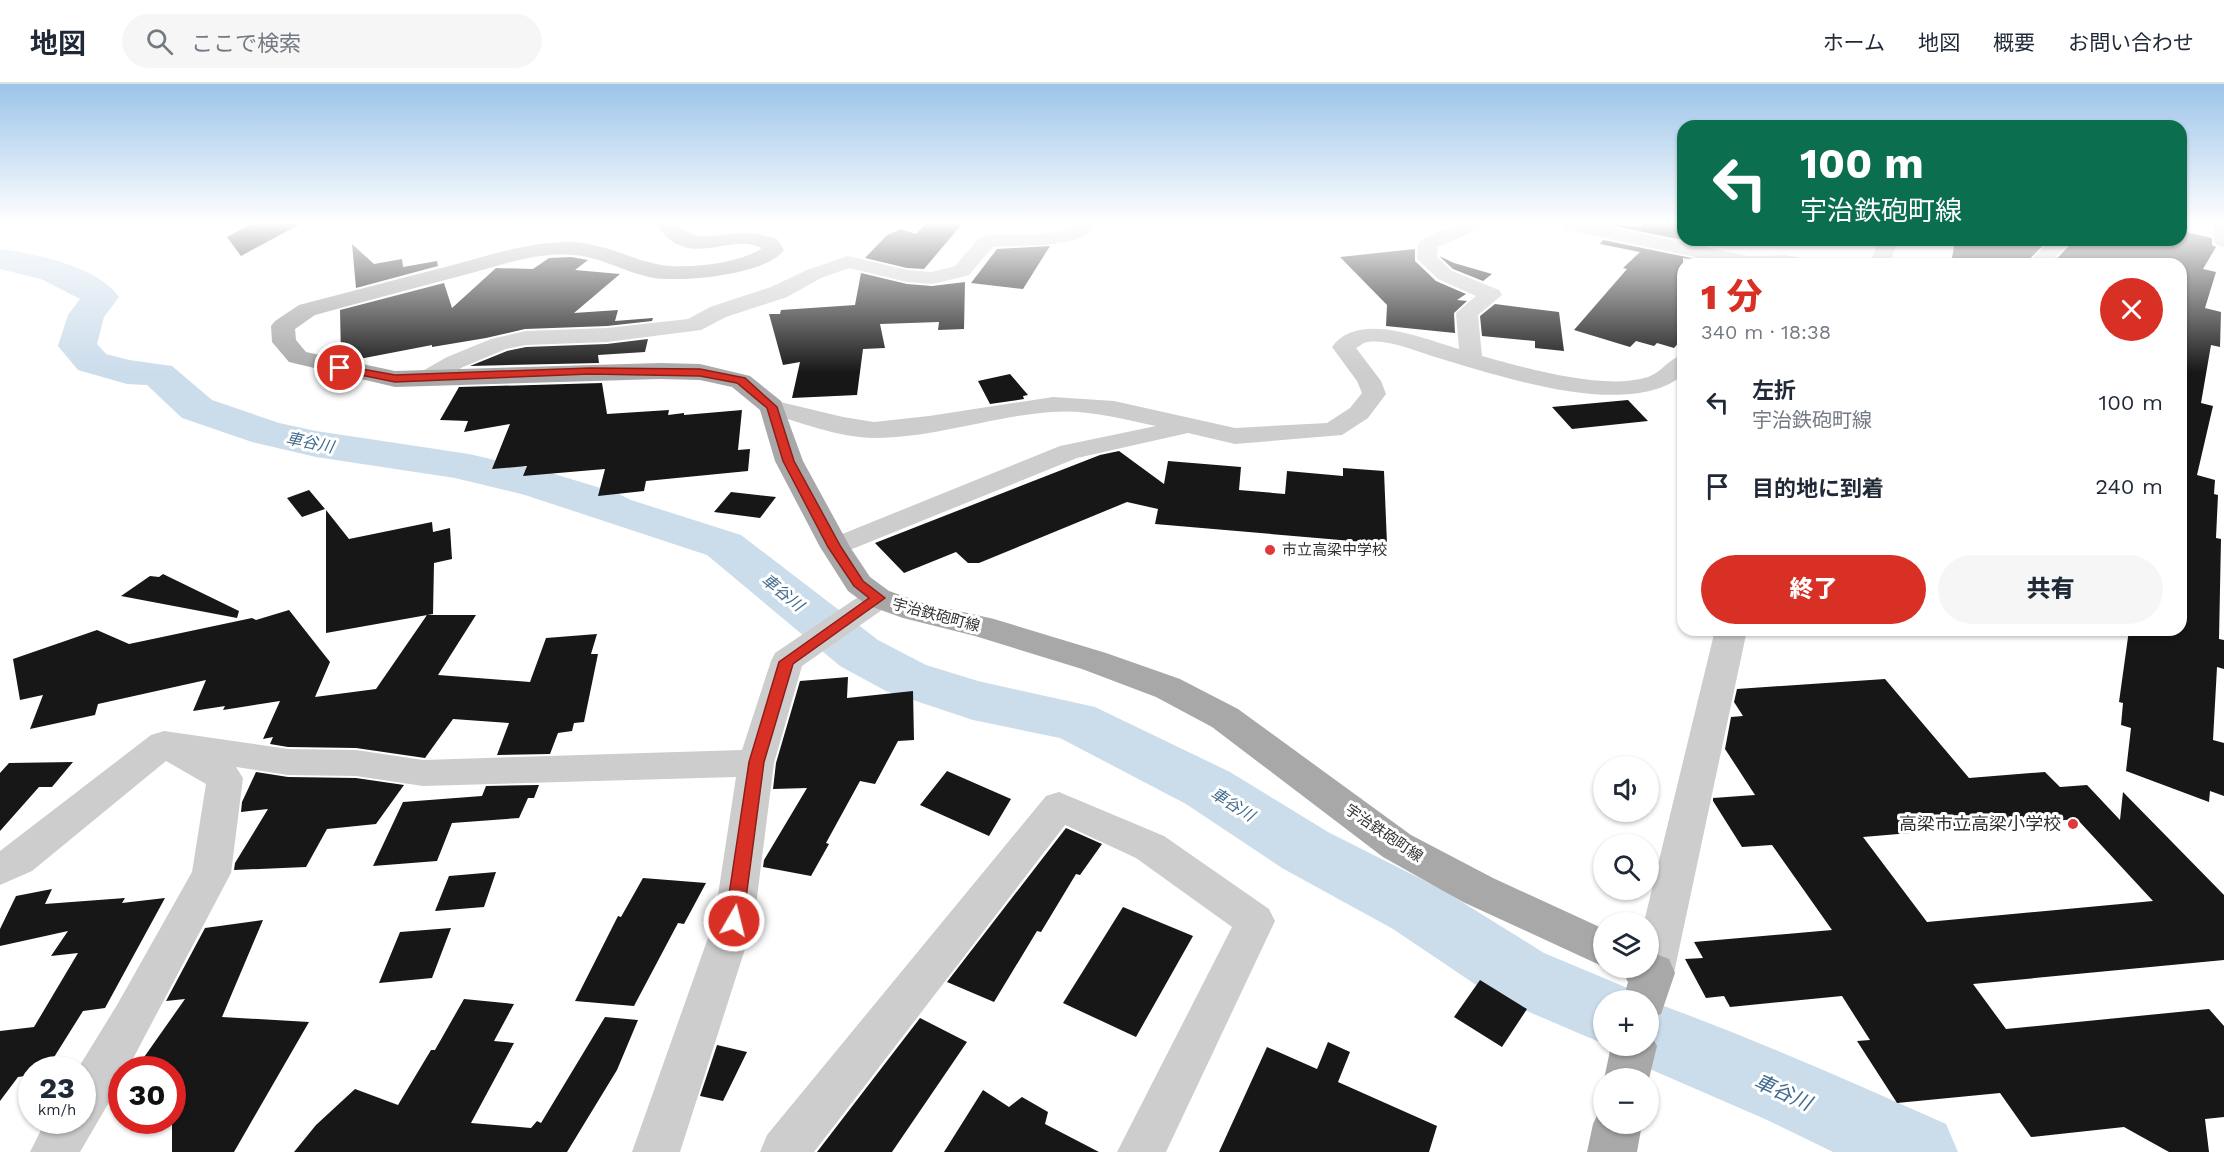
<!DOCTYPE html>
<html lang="ja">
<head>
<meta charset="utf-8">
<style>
  :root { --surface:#fff; --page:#f6f6f7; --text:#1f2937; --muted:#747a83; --line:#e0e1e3; --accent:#d93025 }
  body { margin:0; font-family:"Work Sans","Noto Sans JP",sans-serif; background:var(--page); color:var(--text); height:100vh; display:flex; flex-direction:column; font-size:22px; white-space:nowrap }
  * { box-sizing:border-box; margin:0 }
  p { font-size:20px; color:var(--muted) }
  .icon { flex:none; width:33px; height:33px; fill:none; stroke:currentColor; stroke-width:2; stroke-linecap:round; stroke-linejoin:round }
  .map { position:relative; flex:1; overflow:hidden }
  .sheet { position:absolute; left:1677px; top:174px; width:510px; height:378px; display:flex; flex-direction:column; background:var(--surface); border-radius:18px; box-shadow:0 2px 4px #0004 }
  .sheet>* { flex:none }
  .hud { position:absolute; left:1677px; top:36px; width:510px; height:126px; border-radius:18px; box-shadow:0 2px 4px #0004; background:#0b6e4f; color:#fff; overflow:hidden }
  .buttons { position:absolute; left:1593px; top:672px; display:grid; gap:12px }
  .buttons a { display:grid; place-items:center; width:66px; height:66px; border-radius:50%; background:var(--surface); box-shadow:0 2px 4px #0004; font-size:30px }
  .speed { position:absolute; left:18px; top:972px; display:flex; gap:12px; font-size:30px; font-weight:700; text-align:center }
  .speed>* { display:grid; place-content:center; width:78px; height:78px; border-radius:50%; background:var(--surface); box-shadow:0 2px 4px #0004; line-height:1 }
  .speed small { font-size:15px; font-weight:400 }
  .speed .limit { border:9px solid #d22; background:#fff; color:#111 }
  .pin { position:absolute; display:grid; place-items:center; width:51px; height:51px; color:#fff; margin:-26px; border:3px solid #fff; border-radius:50%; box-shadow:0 2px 6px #0007 }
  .me { position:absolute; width:66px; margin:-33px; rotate:8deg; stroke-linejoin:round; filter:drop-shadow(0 0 4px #0008) }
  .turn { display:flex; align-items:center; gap:21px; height:126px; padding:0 24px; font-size:27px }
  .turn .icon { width:78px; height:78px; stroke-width:2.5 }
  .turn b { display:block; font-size:42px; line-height:51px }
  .round { display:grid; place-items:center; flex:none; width:63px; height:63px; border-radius:32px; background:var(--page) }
  .overview { display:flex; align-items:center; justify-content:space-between; height:102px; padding:0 24px }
  h1 { font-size:36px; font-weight:800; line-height:45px; color:var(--accent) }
  .button { display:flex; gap:12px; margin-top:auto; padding:12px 24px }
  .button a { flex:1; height:69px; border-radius:36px; background:var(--accent); color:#fff; font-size:24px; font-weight:800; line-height:69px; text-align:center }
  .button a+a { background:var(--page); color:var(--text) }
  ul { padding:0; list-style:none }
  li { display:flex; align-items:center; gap:18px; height:84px; padding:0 24px }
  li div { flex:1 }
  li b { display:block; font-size:22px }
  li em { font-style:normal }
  header { display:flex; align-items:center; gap:36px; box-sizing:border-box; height:84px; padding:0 30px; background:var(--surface); border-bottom:2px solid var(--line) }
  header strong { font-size:28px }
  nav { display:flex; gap:33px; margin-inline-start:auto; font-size:21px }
  .search { width:420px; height:54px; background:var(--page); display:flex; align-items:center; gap:15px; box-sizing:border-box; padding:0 21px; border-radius:33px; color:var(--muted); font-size:22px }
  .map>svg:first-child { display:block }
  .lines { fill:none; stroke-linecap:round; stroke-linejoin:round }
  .river { fill:#cbdceb; fill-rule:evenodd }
  .building { fill:#171717; fill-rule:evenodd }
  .minor { fill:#cdcdcd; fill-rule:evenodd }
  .major { fill:#a8a8a8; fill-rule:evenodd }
  .route { fill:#d93025; stroke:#8d1f18; stroke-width:1.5 }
  .poi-dot { fill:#de3a3a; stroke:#fff; stroke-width:2 }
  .labels { text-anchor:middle; stroke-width:6; stroke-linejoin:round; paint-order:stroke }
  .poi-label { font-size:15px; fill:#303030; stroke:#fff; text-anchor:start }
  .street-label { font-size:15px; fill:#303030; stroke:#fff }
  .water-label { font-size:16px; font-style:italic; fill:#406b8f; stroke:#fff }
  .near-poi-label { font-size:18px; fill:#303030; stroke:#fff; text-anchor:end }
  .near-water-label { font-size:20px; font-style:italic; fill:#406b8f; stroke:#fff }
</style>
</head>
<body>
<header>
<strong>地図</strong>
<div class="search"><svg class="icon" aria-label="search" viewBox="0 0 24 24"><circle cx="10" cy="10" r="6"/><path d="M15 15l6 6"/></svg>ここで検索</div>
<nav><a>ホーム</a><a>地図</a><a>概要</a><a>お問い合わせ</a></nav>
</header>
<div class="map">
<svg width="2224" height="1068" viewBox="0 0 2224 1068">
  <rect width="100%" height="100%" fill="#fff"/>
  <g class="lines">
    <!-- river -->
    <path class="river" d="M0,165C36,170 97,182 119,213L104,233L97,260L106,270L129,276L172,282L212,316L279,339L316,347L469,370L551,389L617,409L631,416L741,451L878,556L926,581L978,597L1095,623L1230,688L1328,748L1441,805L1544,869L1630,905L1635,916H1604V960L1494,913L1393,845L1282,784L1186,720L1060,654L973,636L886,607L840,582L707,471L525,411L455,394L316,373L252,358L182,334L147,301L127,300L78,286L58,262L68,231L80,215L41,195L0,185Z
      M1646,916H1648C1749,953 1848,996 1946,1040L1958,1068H1833L1765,1035L1622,973L1617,962H1648V916Z"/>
  </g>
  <!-- building -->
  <path class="building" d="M251,140H300L241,172L227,153Z
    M925,140H962L924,185L907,184L865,174L887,151L901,145L916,150Z
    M1615,140L1641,143L1642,140H1683V156H1702L1713,160L1712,162L1614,142Z
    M2181,147L2212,154V161L2216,163L2203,185L2216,188L2205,224L2221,228L2220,263L2211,261L2201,319L2213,322L2197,391L2215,396L2214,410L2218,411L2216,454L2221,455L2219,555L2224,556V585L2217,583L2213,656L2224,659V712L2210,707L2209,718L2126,687L2131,644L2121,641L2123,619L2119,618L2129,546H2181V180H2052L2074,156H2181Z
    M1603,156L1701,176L1683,174V254L1674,264L1657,259L1654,262L1636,257L1630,263L1574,246L1627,185L1623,184L1640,168L1600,160Z
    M1955,156H2048L2025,180H1951Z
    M352,160L374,180L402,175L403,183L437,177L438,182L356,204Z
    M1050,162L1023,205L971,199L997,165Z
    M1415,165V177L1436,197L1466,210L1457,216L1467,217L1454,229L1455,249L1386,242L1387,221L1340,173Z
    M1439,172L1454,179L1492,190L1483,197L1453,185Z
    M571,173L588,176L575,186L620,190L574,229L618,226L615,237L653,234L652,237L607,242L525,245L486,254L432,263V261L354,276L341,273L340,226L444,199L452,224L496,184L533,185L549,174Z
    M861,189L907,200L932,202L965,198L964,245L938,246L939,238L880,240L885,264L863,265L857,311L792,314L800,278L783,281L769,230H780L781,226L855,221Z
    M1495,220L1559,228L1564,267L1535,264V257L1482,252L1480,232Z
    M648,255L645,268L598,271L599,279L470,282L507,267L526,263L607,260Z
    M1010,290L1028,311L1023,312L1024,315L990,320L978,297Z
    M602,299L607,330L669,326L668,331L684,329V331L742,326L738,366L750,365L748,387L646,397L644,407L598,412L605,385L523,392L527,382L492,385L510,340L464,348L468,337L440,336L459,303Z
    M1628,316L1648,337L1572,345L1552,323Z
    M1119,367L1164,400L1168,377L1241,383L1239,406L1285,410L1287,387L1343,392V384L1384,387L1387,460L1155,440L1158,425L1127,418L979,479H968L956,468L904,489L875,459L1100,371Z
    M309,406L325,425L302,433L287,414Z
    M731,408L776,413L760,434L714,428Z
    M326,426L349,455L432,438L433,448L450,444L452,475L434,479L433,530L326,549Z
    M163,490L239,527L237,534L121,512L150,492L159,493Z
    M289,526L330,578L315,613L376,605L427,531H476L438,591L530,598L546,554L597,550L591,570H598L584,638L574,639L572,647L558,649L550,670L497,671L509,639L453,635L425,674L356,664L288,663L270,660L273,653L263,655L280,617L223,626L225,622L193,627L206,596L98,620L95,631L30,645L43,611L20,616L13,575L97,546L129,560L252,534L256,536Z
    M848,593L847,614L913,607L914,656L898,657L875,700L860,697L826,759L829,760L811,792L763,783L764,776L807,704L773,705L776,679L800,597Z
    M1885,595L1969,694L2045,688L2060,703L2087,701L2120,736L2123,708L2224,811V876L1973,900L2006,945L2209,925L2224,942V1033L2205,1035L2209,1068H2169L2124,1043L2031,1053L2000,1009L1897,1019L1857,957L1870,956L1842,912L1730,923L1724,912L1706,914L1685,875L1703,874L1694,858L1832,846L1772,761L1742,763L1713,717V714L1755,711L1725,665L1731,633L1743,632L1734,618L1737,605ZM2077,735L2153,817L1927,838L1863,753Z
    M73,678L52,703H39L0,747V689L9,679Z
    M947,687L1011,715L989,752L920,721Z
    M256,688L288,693L356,694L404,701L376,740L327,745L306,783L234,786L235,779L268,725L241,728L242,718Z
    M539,701L534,714H528L519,734L452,739L437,777L373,782L403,718L482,712L486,702Z
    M1066,744L1102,760L1080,791L1076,790L1041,848L1037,847L994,918L947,898Z
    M496,788L484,823L435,827L449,792Z
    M643,794L706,799L684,840L678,839L634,922L575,917L618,832L621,833Z
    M52,805L45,820L125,814L122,819L165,814L105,924L83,927L46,986H32V991L18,993L0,1017V947L34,943L78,869L51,872L68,847L0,862V845L16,812Z
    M1123,823L1193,852L1136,953L1063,919Z
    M263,836L222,933L309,938L234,1068H172V986H135L185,915L166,917L205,844Z
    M451,844L432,894L379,899L400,848Z
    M1480,896L1527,925L1502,963L1454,933Z
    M464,915L514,920L494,957L514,959L471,1039L531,1044L537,1037L541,1039L605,933L638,936L617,986L567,1068H294L316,1041L355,1005L398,1021L431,966H435Z
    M920,934L967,958L892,1068H817Z
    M1328,958L1350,968L1338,998L1437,1042L1429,1068H1219L1267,963L1317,985Z
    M717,961L747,968L723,1017L700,1012Z
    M983,1006L1009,1023L1022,1013L1048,1028L1045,1040L1099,1068H944Z"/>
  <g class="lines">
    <!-- minor -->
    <path class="minor" d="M1070,140H1090L1092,145C1078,165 1016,161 993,163L969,191L962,193L932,200L907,198L849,184L821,194L787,213L726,233L701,246L607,258L526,261L506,265L463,283L437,299L428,301L419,299L416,294L419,289L447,273L491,255L526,247L607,244L688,235L710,223L771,203L807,186L848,172L907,186L932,188L955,182L980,153C1009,146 1044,156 1071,143Z
      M1458,140H1484L1481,144L1438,163L1437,173L1452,187L1499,206L1502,211L1478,231L1482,272C1526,284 1604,307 1648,293C1662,288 1669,274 1683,271V291C1628,337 1497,291 1435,273C1415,267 1389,255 1368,258C1364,258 1360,262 1356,264L1381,297L1386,310L1368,334L1342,351L1235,360L1188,349L1077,374L835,472L825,469L820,463L825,457L1060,362L1156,342C1123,335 1086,325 1052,328C993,332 934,354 875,354C838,354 798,337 763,328L760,323L763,318L772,316L843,333L874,338L929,332L1053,313L1114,317L1235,344L1327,339L1350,324L1362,309L1357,297L1332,263C1358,226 1424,255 1459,265L1456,229L1476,212L1438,195L1417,175L1418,160L1421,156Z
      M1563,140H1595L1748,172L1785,171L1812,176L1815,180H1728L1572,147L1565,145Z
      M2213,140H2224V163L2217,161L2214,157Z
      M1879,156H1899L1889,180H1869Z
      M2051,156H2072L2049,180H2027Z
      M878,504L889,507L893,514L889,521L802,582L774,679L754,837L680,1068H632L714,837L736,693L423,702L356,692L288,691L236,683L243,694L231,789L127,986H122V996L80,1068H30L46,1036H82V986H77L117,921L192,788L206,700L166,677L32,787L0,801V767L151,651L164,647L288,665L356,666L423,676L742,666L771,577L775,569L867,507Z
      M1715,546H1747L1674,889L1668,902L1653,907L1638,902L1632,889L1633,884H1648V838H1644Z
      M1059,708L1164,752L1269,825L1275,837L1166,1068H1117L1232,843L1136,774L1065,741L814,1068H760L767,1051L1046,712Z"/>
    <!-- major -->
    <path class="major" d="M656,140H677C695,160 720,149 744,149C756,149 766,152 777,155L784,166C766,191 683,198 654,194C625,189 601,172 571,171C536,168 498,182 464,191C415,204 365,217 315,231L295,245L296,256L306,268L395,287L660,279L700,280L750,292L781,317L803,377L850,463L870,493L889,507L923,519L994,535L1106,569L1180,595L1238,625L1411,751L1493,794L1604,845V883L1463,818L1383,773L1212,643L1156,613L1082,585L975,552L903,534L867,521L848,507L820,463L775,377L760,326L732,303L700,296L660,295L395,303L289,278L272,258L271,242L275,237L299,221C350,208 401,194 453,181C490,171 529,158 568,158C600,158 626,173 656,180C682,186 740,180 762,164C729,147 688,189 656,140Z
      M1648,867L1669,875L1675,889L1661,930L1648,935V916H1623L1628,898L1620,884H1648Z
      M1648,946L1657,962L1648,999V994L1604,995L1611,962H1648Z
      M1604,1022V1040H1642L1637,1068H1587L1593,1040L1601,1023Z"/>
  </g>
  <!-- sky -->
  <linearGradient id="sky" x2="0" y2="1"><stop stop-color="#9cc4e9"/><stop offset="0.48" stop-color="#fff"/><stop offset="1" stop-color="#fff" stop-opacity="0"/></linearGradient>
  <rect width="2224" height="289" fill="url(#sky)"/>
  <!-- route -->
  <path class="route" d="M340,281L395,291L590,284L700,285L745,294L777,323L794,377L841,463L863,497L885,514L793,580L764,678L743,837L740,842L734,844L728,842L725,837L749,678L779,578L869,514L854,502L828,463L783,377L767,324L737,299L700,292L590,290L395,298L336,286L334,284Z"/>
  <!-- markers -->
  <g class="poi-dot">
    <circle cx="1270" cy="466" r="6"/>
    <circle cx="2073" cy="740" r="6"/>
  </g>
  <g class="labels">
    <!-- poi labels -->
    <g class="poi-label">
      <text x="1282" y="471">市立高梁中学校</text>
    </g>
    <!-- street labels -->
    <g class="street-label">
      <text transform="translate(936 531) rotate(15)" y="5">宇治鉄砲町線</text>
      <text transform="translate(1384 749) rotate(34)" y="5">宇治鉄砲町線</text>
    </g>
    <!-- water labels -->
    <g class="water-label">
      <text transform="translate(310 358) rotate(11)" y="6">車谷川</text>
      <text transform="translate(783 508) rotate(39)" y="6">車谷川</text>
      <text transform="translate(1233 720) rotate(32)" y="6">車谷川</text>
    </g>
    <!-- near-poi labels -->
    <g class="near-poi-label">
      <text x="2061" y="746">高梁市立高梁小学校</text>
    </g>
    <!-- near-water labels -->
    <g class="near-water-label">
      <text transform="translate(1783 1008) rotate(24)" y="7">車谷川</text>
    </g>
  </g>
</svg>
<div class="buttons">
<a><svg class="icon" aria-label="sound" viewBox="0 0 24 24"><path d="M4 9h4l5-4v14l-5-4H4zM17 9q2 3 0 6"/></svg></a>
<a><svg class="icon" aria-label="search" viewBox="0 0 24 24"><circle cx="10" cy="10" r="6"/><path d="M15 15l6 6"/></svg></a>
<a><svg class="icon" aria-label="layers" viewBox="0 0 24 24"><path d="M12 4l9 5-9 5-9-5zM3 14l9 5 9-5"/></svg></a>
<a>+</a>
<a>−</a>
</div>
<div class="speed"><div>23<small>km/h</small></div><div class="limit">30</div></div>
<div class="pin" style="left:340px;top:284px;background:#d93025"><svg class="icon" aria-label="arrive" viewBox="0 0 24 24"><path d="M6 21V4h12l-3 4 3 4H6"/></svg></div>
<svg class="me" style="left:734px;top:837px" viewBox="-20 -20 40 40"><circle r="17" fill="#d93025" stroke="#fff" stroke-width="3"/><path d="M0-11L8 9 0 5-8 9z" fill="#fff"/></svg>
<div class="hud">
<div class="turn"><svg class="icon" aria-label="left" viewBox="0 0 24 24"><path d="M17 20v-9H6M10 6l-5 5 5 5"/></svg><div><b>100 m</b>宇治鉄砲町線</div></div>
</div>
<section class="sheet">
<div class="overview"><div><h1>1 分</h1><p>340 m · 18:38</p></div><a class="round" style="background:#d93025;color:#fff"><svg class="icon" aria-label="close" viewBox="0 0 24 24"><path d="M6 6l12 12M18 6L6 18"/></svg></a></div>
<ul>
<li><svg class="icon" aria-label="left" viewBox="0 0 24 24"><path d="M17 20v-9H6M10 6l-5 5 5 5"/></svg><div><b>左折</b><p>宇治鉄砲町線</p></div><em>100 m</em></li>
<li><svg class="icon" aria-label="arrive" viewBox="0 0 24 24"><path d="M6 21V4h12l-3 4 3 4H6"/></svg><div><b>目的地に到着</b></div><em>240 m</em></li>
</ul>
<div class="button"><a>終了</a><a>共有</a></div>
</section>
</div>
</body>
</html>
